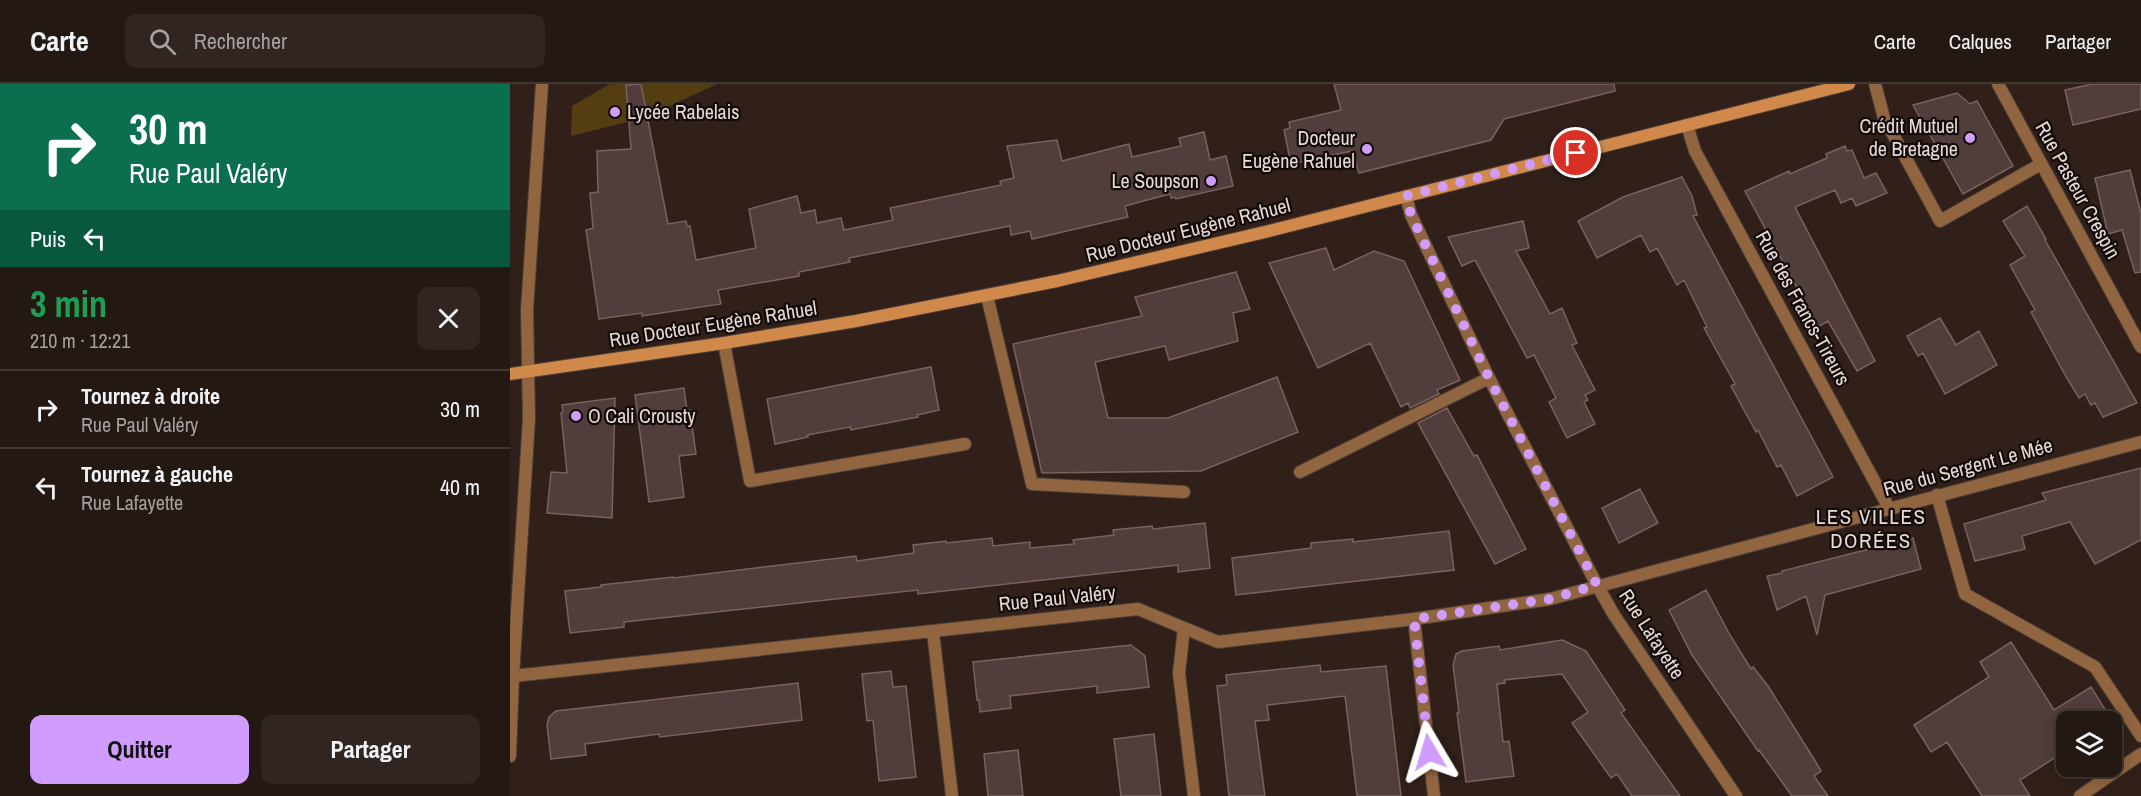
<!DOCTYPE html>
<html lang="fr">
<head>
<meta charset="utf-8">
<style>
  :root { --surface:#241813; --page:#302521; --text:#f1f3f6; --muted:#a3a0a0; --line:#413733; --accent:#d09dff }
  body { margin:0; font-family:"Archivo Narrow",sans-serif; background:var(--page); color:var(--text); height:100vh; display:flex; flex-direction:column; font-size:22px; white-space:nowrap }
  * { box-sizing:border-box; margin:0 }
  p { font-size:20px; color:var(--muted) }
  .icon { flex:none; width:33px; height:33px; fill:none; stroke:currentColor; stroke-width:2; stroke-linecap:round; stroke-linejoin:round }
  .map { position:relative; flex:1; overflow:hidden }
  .side { display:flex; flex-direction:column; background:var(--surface); width:510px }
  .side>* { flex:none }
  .hud { background:#0b6e4f; color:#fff; overflow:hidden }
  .fabs { position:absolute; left:1546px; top:627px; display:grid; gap:12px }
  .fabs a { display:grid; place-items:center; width:66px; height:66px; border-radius:12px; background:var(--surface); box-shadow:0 3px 15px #0003,0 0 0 2px var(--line); font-size:30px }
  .pin { position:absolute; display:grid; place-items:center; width:51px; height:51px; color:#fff; margin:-26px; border:3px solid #fff; border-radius:50%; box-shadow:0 2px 6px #0007 }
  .me { position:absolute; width:66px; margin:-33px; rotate:353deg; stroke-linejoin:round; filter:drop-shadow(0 0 4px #0008) }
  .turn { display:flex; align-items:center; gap:21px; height:126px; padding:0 30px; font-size:27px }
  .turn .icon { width:78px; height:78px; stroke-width:2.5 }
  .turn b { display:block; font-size:42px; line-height:51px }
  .then { display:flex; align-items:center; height:57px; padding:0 30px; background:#0003; gap:12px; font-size:22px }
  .round { display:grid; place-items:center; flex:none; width:63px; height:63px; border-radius:12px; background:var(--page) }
  .head { display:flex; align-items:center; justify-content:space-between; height:102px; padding:0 30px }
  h1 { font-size:36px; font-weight:700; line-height:45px; color:#1e9e55 }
  .primary-button { display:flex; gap:12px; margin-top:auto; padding:12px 30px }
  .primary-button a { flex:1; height:69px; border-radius:12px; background:var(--accent); color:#111; font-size:24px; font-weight:700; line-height:69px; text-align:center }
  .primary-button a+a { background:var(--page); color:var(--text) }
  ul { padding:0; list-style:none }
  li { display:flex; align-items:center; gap:18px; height:78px; padding:0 30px; border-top:2px solid var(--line) }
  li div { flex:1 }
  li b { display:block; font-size:22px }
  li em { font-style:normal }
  header { display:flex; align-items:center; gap:36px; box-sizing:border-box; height:84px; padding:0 30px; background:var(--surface); border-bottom:2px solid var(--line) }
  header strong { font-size:28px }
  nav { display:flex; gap:33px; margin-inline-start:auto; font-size:21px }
  .search { width:420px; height:54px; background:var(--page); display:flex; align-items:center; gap:15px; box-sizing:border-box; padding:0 21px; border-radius:12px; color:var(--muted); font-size:22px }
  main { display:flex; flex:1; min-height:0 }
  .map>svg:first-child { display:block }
  .green { fill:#553d12 }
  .building { fill:#513d3b; stroke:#786260; stroke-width:1.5 }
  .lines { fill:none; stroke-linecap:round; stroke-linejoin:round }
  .service-casing { stroke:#4d3e37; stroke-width:14 }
  .minor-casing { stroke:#4d3e37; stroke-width:14 }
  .tertiary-casing { stroke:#4d3e37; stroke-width:14 }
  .secondary-casing { stroke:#4d3e37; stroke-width:14 }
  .service { stroke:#916540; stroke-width:12 }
  .minor { stroke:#916540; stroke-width:12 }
  .tertiary { stroke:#916540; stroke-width:12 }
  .secondary { stroke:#d0894b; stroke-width:12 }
  .route { stroke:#d09dff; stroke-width:10; stroke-dasharray:0 18 }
  .poi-dot { fill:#d09dff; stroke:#130b09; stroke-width:2 }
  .labels { text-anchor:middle; stroke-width:4.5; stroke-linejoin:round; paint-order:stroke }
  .poi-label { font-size:20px; fill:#e6dad6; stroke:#130b09; text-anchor:end }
  .street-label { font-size:20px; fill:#e6dad6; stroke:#130b09 }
  .neighbourhood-label { font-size:21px; letter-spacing:1.5px; fill:#e6dad6; stroke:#130b09 }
</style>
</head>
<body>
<header>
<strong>Carte</strong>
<div class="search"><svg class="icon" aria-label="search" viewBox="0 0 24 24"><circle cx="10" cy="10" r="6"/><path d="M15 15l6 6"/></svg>Rechercher</div>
<nav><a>Carte</a><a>Calques</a><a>Partager</a></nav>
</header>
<main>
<section class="side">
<div class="hud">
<div class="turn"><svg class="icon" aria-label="right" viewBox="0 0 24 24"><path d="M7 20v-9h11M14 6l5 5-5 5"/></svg><div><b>30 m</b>Rue Paul Valéry</div></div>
<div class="then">Puis<svg class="icon" aria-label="left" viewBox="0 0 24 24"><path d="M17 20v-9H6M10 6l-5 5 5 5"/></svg></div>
</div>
<div class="head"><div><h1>3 min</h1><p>210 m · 12:21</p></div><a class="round"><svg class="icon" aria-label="close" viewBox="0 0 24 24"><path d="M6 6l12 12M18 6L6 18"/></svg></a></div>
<ul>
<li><svg class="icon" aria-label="right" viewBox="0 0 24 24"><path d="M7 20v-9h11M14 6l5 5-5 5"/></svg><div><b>Tournez à droite</b><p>Rue Paul Valéry</p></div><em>30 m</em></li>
<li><svg class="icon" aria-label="left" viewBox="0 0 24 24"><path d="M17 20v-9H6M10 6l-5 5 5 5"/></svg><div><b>Tournez à gauche</b><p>Rue Lafayette</p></div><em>40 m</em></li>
</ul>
<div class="primary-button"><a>Quitter</a><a>Partager</a></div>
</section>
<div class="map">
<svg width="1631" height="712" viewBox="0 0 1631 712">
  <rect width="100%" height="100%" fill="#302019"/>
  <!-- green -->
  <path class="green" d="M100,0H207L137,33L61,52L62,22Z"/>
  <!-- building -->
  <path class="building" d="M131,0L158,140L176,137L177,142H180L186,176L246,164L239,125L287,112L291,129L305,126L307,139L331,134L334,146L383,136L380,124L491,101L490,97L504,94L497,62L547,56L552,77L619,60L622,73L671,62L669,54L694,48L700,76L716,72L723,102L666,115L665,113L661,114L660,110L637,116L615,122L618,133L522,155L520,147L501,151L500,142L339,174L340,178L289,188V192L208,206L211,220L132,232V229L89,235L76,146L83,144L80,109L88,108L87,67L121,65L116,1Z
    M824,0H1104L1105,7L994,35L981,56L849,89L842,67L781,80L774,46L780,44L779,38L831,26Z
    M1582,0H1631V25L1563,41L1555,6Z
    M1447,9L1460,20L1467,17L1503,82L1453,110L1403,21Z
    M1335,62L1337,67L1342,66L1354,94L1366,89L1377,109L1346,122L1342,114L1331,119L1325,106L1285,123L1365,277L1347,287L1318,237L1308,243L1235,107L1279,87L1280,90L1317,74L1316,70Z
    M1620,86L1631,129V188L1625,189L1612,146L1598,150L1585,94Z
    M1172,93L1182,112L1187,131L1183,132L1323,393L1287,412L1271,381L1267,383L1248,346L1246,348L1221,302L1225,300L1194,244L1197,243L1174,196L1167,201L1147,164L1140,168L1131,151L1087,174L1068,137L1113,113Z
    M1517,122L1536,155L1535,156L1627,319L1593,333L1585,319L1581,321L1575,310L1569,314L1555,291L1521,228L1525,226L1500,181L1515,172L1493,137Z
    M1013,137L1019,164L1006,167L1040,230L1052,224L1067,259L1062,261L1085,306L1075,311L1078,316L1074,318L1085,340L1057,354L1039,318L1046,314L1024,271L1017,274L965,176L952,182L938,153Z
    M816,164L824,186L864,167L894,177L950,296L927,306L929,310L900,324L898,319L891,323L860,259L808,284L759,179Z
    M726,188L740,225L723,229L728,257L659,276L655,262L585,278L598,334H658L767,293L788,348L691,387L532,389L503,260L632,232L625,213Z
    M1430,234L1446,261L1469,247L1487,281L1435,310L1413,269L1408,272L1397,252Z
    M421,283L429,326L407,331L408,333L341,346L340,343L297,351L298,353L265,360L257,315Z
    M174,304L177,327L180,326L186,370L169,372L174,413L139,418L125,311Z
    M105,314L102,434L37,429L41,388L57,389L51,329L53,328L52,321Z
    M937,324L964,372L967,371L1016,465L985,480L908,339Z
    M1631,384V456L1585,480L1560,438L1512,452L1515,465L1465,477L1454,440L1536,416L1532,409Z
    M1130,405L1148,439L1109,459L1092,424Z
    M695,439L700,484L668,488V481L408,510V506L114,538V543L60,549L55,507L91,503V501L163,493V494L346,472L347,477L404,469L403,461L436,457V459L482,454L483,462L520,458V464L564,460L563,456L604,451L603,446L642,442L643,445Z
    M939,447L944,486L726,511L722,474L801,464V459L843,455V458Z
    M1403,454L1411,485L1315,511L1307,551L1296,512L1267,526L1257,492L1272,489V487Z
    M1196,506L1220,551L1241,585L1243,583L1258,602L1304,675L1311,687L1304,692L1318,712H1282L1249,666L1248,667L1182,571L1159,526Z
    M1052,556L1076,567L1115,626L1111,629L1170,712H1122L1107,690L1101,694L1062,639L1078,628L1052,590L994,596L995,599L987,600L993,658L999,657L1004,692L956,698L947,629H949L943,581L946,570L952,567L989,562L990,566Z
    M1501,558L1544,626L1581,603L1603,638H1557V666L1510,696L1520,712H1472L1437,658L1421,668L1404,641L1479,593L1470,578Z
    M621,561L635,572L639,603L587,609V602L500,612L501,624L470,628L469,616H467L463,578Z
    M810,581L811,588L876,582L891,712H847L835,612L757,621L759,636L745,637L755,712H719L707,602L717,601L716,591Z
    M381,587L383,603L396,602L406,693L369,697L363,636L357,637L352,590Z
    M288,599L292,636L150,653L149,650L75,660L76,671L41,675L37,641L39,633L46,627Z
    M644,650L651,712H611L604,655Z
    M508,666L513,712H478L474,670Z"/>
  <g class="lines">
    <defs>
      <path id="service" d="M1365,0L1374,34L1430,137L1531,80
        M477,212L522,400L674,408
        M214,259L240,397L455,360
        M790,388L979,294
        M1427,411L1455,510L1585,583L1631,652
        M1570,712L1631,670"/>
      <path id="minor" d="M1488,0L1631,263
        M1177,41L1185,67L1379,424
        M896,112L901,131L979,294L1087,501L1104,531L1226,712
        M904,535L924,712
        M674,544L669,589L684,712
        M423,548L442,712
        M3,592L628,525L708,558L904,535L1040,515L1631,358"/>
      <path id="tertiary" d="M0,672L3,592L19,334L17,226L32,0"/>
      <path id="secondary" d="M0,290L214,259L346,237L547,197L763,146L1339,0"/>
    </defs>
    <!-- service casing -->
    <use href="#service" class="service-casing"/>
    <!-- minor casing -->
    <use href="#minor" class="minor-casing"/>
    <!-- tertiary casing -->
    <use href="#tertiary" class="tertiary-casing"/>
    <!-- secondary casing -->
    <use href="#secondary" class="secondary-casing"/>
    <!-- service -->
    <use href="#service" class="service"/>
    <!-- minor -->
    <use href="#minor" class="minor"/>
    <!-- tertiary -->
    <use href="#tertiary" class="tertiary"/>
    <!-- secondary -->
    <use href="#secondary" class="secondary"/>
  </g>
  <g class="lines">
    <!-- route -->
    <path class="route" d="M919,668L904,535L1040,515L1087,501L979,294L901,131L896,112L1066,69"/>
  </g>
  <!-- markers -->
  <g class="poi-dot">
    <circle cx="105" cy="28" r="6"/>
    <circle cx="1460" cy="54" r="6"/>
    <circle cx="857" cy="65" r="6"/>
    <circle cx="701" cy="97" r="6"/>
    <circle cx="66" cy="332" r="6"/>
  </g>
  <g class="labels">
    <!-- poi labels -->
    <g class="poi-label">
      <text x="117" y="35" text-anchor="start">Lycée Rabelais</text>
      <text x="1448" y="49">Crédit Mutuel<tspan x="1448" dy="23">de Bretagne</tspan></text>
      <text x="845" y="61">Docteur<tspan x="845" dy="23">Eugène Rahuel</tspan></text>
      <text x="689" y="104">Le Soupson</text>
      <text x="78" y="339" text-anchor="start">O Cali Crousty</text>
    </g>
    <!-- street labels -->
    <g class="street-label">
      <text transform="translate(1568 106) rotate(61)" y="7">Rue Pasteur Crespin</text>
      <text transform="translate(678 146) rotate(-14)" y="7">Rue Docteur Eugène Rahuel</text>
      <text transform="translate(1293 224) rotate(61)" y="7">Rue des Francs-Tireurs</text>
      <text transform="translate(203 240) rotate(-9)" y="7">Rue Docteur Eugène Rahuel</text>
      <text transform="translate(1458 383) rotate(-15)" y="7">Rue du Sergent Le Mée</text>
      <text transform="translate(547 514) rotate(-6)" y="7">Rue Paul Valéry</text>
      <text transform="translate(1142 550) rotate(57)" y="7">Rue Lafayette</text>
    </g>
    <!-- neighbourhood labels -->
    <g class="neighbourhood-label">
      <text x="1361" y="440">LES VILLES<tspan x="1361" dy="24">DORÉES</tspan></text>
    </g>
  </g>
</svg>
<div class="fabs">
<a><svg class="icon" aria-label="layers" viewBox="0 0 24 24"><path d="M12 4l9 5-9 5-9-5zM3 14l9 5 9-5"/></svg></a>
</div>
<div class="pin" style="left:1066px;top:69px;background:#d93025"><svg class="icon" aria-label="arrive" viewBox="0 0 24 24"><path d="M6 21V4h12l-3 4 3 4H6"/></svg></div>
<svg class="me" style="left:919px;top:668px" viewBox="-20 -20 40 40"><path d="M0-17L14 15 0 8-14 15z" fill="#d09dff" stroke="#fff" stroke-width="4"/></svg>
</div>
</main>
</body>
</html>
